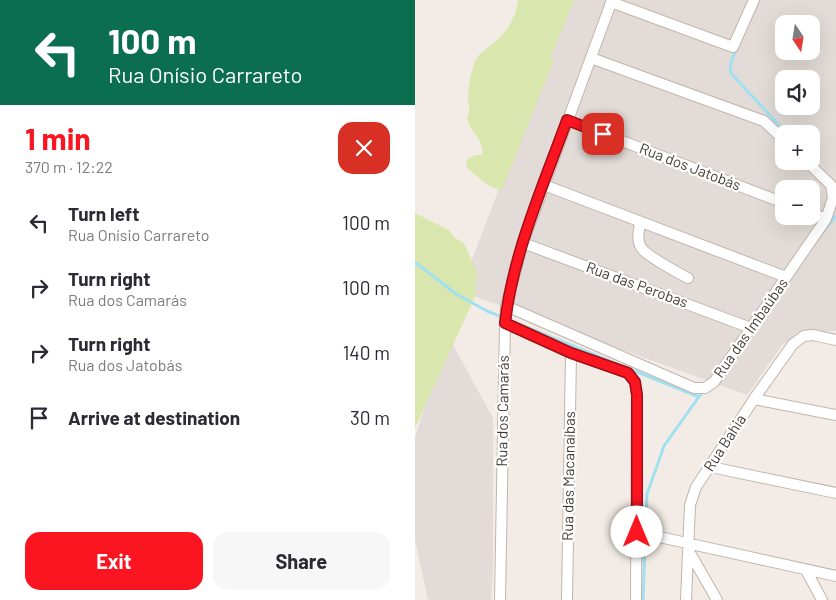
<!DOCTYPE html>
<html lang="en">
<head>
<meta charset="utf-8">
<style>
  :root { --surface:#fff; --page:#f7f7f7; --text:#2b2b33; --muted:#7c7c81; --accent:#fa1521 }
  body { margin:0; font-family:Barlow,sans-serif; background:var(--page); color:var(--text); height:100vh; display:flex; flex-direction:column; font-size:19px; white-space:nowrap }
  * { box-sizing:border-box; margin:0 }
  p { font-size:16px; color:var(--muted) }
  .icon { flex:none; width:28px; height:28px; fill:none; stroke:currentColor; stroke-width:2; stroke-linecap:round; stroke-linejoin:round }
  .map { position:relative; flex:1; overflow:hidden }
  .details { display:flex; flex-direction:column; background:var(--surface); width:415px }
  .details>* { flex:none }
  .guide { background:#0b6e4f; color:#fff; overflow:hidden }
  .needle { width:32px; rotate:168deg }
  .controls { position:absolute; left:360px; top:15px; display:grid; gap:10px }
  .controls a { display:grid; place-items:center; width:45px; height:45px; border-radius:10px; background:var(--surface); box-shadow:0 5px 20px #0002; font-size:25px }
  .pin { position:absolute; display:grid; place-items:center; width:42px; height:42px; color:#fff; margin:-21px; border-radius:10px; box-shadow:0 2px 8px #0006 }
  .me { position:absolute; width:55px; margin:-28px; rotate:0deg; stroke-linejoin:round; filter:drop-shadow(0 0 4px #0008) }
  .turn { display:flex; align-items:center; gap:18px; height:105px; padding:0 25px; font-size:22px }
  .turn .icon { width:65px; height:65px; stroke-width:2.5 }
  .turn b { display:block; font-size:35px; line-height:42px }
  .round { display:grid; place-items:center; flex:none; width:52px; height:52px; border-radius:15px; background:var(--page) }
  .head { display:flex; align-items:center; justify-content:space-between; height:85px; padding:0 25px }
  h1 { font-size:30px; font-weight:700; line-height:38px; color:var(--accent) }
  .button { display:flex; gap:10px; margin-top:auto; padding:10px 25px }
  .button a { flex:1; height:58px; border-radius:15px; background:var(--accent); color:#fff; font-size:20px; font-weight:700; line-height:58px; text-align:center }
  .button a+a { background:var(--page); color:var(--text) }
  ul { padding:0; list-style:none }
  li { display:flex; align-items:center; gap:15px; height:65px; padding:0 25px }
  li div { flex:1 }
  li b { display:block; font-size:19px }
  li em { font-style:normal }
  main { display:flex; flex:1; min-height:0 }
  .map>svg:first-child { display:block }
  .industrial { fill:#e2dbd7; fill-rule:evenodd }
  .green { fill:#d9e7ae }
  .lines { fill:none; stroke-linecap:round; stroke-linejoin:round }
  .stream { stroke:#a1e0f0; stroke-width:3 }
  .minor-casing { stroke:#c1b5ab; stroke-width:12 }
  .minor { stroke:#fff; stroke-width:10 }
  .route-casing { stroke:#a20e15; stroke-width:12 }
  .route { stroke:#fa1521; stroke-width:9 }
  .labels { text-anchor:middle; stroke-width:4.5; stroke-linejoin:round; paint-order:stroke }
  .street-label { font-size:15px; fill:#453c35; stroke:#fff }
</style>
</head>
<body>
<main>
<section class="details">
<div class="guide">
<div class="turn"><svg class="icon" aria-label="left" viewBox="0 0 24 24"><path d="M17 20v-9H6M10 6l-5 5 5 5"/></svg><div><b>100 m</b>Rua Onísio Carrareto</div></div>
</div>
<div class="head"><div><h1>1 min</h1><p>370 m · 12:22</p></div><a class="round" style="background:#d93025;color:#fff"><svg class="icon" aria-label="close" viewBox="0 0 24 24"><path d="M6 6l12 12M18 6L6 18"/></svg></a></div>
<ul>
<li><svg class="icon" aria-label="left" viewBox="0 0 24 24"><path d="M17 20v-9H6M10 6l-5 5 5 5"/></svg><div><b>Turn left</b><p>Rua Onísio Carrareto</p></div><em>100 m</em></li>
<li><svg class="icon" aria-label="right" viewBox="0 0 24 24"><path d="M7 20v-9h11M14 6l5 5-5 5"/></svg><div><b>Turn right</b><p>Rua dos Camarás</p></div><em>100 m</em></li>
<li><svg class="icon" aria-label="right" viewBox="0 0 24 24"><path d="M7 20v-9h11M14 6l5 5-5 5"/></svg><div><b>Turn right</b><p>Rua dos Jatobás</p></div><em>140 m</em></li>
<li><svg class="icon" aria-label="arrive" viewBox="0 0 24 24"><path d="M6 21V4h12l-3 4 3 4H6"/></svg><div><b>Arrive at destination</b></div><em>30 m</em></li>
</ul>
<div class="button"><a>Exit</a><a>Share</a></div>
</section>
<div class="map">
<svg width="421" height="600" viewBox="0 0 421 600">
  <rect width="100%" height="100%" fill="#f3ece6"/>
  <!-- industrial -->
  <path class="industrial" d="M156,0H421V331L388,333L368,344L332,395L45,291ZM369,24H396V51H369ZM369,79H396V106H369ZM369,134H396V161H369ZM369,189H396V216H369Z
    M32,334L78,418V571L76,600H13L0,540V438Z"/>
  <!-- green -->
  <path class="green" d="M103,0H159L136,57L139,60L87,190C73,189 63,176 52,168L51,160L60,155H67C69,138 56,134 53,121C51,116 54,114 54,110C55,106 53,102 53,99C53,87 56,72 60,61C65,51 75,47 82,40C93,31 102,14 103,0Z
    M0,213L34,230L40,238L49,243L62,273L60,297L0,428Z"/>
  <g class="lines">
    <!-- stream -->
    <path class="stream" d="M322,49C318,57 314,64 316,73L372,134
      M407,233L421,216
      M0,262L41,294L72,311L284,397
      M228,600L232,494L249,446L288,391"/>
    <defs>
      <path id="minor" d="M196,2L318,47L339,0
        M176,58L349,121L369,140
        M152,120L369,203
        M129,185L371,277
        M396,213L411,219
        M226,222C223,231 221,242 228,250C233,256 263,273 273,278
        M108,243L336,328
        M91,306L279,388H290L299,382L411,219L418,198L416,185L391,161
        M90,323L156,353L213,373L220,382L222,395L221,600
        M339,399L421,415
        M296,467L421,493
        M222,532L421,576
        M275,553L302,600
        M391,570L407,600
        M85,600L90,323L91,306L108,243L197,0
        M152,600L156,353
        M271,600L275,505L281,487L339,399L378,344L389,336L398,335L421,340"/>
    </defs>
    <!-- minor casing -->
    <use href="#minor" class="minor-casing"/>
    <!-- minor -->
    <use href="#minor" class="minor"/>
  </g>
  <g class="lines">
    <defs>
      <path id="route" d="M188,134L152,120C128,186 98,253 90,323L156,353L213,373L220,382L222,395V532"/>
    </defs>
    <!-- route casing -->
    <use href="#route" class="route-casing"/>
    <!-- route -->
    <use href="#route" class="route"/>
  </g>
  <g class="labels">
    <!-- street labels -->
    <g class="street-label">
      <text transform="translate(275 167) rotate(21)" y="5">Rua dos Jatobás</text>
      <text transform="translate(222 285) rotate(20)" y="5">Rua das Perobas</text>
      <text transform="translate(336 328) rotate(-55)" y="5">Rua das Imbaúbas</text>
      <text transform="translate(88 411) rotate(-89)" y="5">Rua dos Camarás</text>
      <text transform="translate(310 443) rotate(-57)" y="5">Rua Bahia</text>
      <text transform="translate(154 476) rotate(-89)" y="5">Rua das Macanaíbas</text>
    </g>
  </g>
</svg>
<div class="controls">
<a><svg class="needle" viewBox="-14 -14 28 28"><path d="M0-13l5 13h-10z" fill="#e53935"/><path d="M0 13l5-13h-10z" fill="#7c7c81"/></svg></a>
<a><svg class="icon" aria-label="sound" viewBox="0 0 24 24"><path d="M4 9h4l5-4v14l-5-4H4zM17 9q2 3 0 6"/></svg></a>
<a>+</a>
<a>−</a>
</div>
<div class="pin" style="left:188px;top:134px;background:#d93025"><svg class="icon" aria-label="arrive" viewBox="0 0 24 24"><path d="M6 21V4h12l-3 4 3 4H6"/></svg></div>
<svg class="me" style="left:222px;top:532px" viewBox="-20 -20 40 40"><circle r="19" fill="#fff"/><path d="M0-13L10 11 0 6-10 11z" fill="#fa1521"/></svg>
</div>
</main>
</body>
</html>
